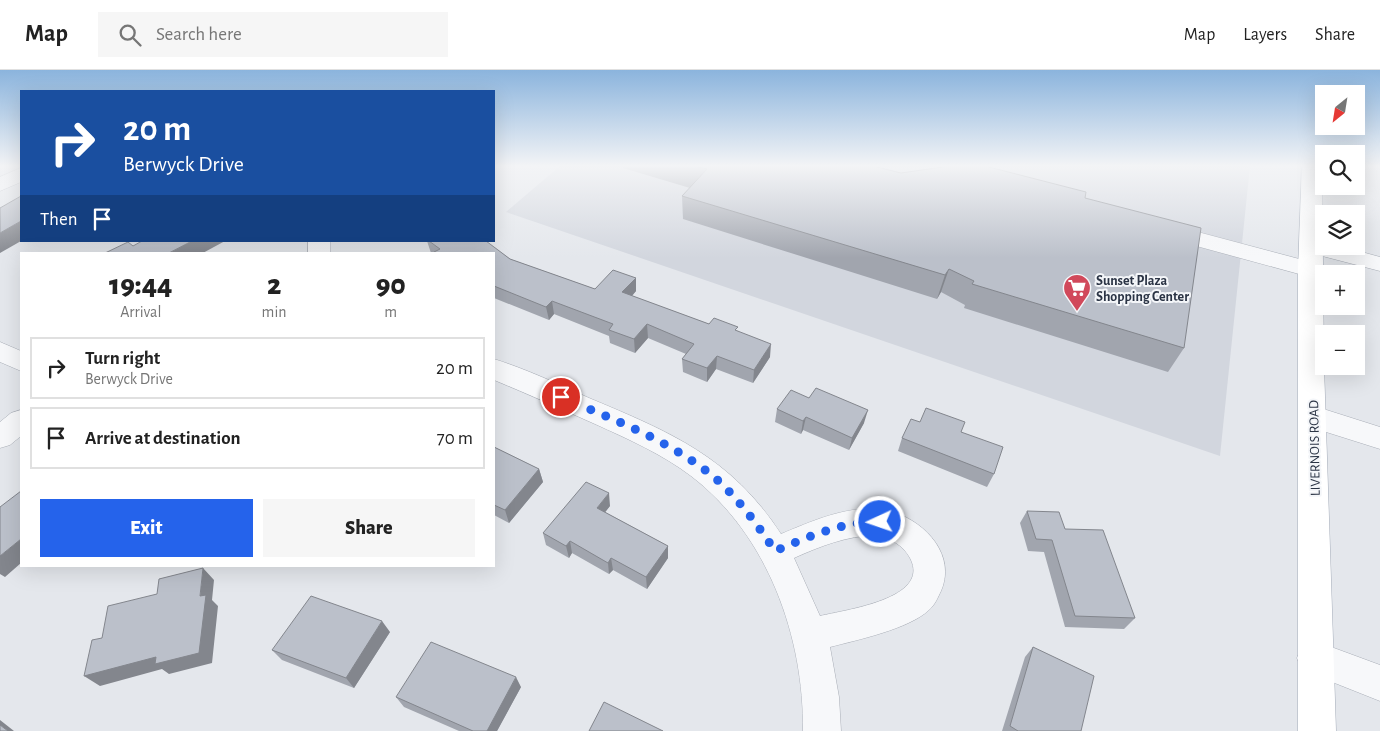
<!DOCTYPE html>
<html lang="en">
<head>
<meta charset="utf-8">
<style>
  :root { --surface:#fff; --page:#f6f6f6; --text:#222; --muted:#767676; --line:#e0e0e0; --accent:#2563eb }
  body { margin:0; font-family:"Alegreya Sans",sans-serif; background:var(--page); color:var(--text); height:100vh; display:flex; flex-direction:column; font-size:19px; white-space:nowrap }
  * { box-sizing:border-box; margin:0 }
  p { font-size:16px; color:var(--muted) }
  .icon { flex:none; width:28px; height:28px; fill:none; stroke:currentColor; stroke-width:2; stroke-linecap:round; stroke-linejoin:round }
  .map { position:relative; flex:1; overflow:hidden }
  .drawer { position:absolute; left:20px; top:182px; width:475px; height:315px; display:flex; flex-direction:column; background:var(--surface); border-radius:0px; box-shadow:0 5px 20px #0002 }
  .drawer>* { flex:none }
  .top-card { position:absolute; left:20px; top:20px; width:475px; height:152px; border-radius:0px; box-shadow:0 5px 20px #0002; background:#1a4fa0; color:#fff; overflow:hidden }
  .needle { width:32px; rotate:210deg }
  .controls { position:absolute; left:1315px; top:15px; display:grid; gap:10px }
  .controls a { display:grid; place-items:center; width:50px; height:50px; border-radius:0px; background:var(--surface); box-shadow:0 5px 20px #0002; font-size:25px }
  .pin { position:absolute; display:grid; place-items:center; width:42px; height:42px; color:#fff; margin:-21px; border:2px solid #fff; border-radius:50%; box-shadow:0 1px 5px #0007 }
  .me { position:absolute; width:55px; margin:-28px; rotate:267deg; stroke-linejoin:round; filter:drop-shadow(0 0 4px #0008) }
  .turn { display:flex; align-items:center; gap:18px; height:105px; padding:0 20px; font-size:22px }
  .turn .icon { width:65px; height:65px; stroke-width:2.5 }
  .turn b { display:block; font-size:35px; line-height:42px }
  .then { display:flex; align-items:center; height:48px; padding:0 20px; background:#0003; gap:10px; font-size:19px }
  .eta { display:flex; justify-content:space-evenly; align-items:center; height:85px; text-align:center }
  .eta b { font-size:30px; font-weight:800; line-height:35px }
  .primary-button { display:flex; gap:10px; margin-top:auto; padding:10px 20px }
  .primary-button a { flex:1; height:58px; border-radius:0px; background:var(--accent); color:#fff; font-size:20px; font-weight:800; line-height:58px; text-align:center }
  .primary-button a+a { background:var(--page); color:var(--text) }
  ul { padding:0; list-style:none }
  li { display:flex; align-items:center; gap:15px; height:62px; margin:0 10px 8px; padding:0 10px; border:2px solid var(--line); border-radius:0px }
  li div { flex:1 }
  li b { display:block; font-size:19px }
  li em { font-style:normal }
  header { display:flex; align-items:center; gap:30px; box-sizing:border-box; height:70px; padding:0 25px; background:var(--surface); border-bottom:1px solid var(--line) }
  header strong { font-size:24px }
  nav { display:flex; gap:28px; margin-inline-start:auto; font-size:18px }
  .search { width:350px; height:45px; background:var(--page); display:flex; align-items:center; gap:12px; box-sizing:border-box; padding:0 18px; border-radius:0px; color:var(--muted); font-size:19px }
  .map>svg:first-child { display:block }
  .built { fill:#d2d6de }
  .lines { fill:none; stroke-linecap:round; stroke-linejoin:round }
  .minor-casing { stroke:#a9aeb7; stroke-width:1 }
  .major-casing { stroke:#a3abb8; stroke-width:1 }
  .minor { fill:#f7f8fa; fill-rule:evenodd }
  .major { fill:#fff; fill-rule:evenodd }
  .wall { fill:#a1a5ae }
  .shaded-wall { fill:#83868d }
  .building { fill:#bbc0ca; stroke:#83868d }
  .route { stroke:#2563eb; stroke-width:9; stroke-dasharray:0 16.2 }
  .labels { text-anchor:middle; stroke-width:4; stroke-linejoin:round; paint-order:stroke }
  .poi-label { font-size:14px; font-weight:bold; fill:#2b3445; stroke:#f4f6f9; text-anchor:start }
  .street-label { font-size:14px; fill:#2b3445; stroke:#f4f6f9 }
</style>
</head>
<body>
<header>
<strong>Map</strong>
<div class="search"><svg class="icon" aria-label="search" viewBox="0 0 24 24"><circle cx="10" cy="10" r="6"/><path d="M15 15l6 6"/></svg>Search here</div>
<nav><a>Map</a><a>Layers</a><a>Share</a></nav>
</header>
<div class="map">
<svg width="1380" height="661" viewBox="0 0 1380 661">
  <rect width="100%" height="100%" fill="#e4e7ec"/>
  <!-- built -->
  <path class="built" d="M560,96H1250L1220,386L506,142Z"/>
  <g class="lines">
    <defs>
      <path id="minor" d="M21,98V112L0,121V107Z
        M1164,153L1318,194L1322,199L1318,204L1310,207L1156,165L1153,160L1156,155Z
        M1311,169L1324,172V176H1340L1380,187V201L1303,181L1300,176L1303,171Z
        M308,171H330V184H308Z
        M0,272L21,281V301L0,292Z
        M494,289C526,299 558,314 589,328C670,362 731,387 781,464C810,452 843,437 876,439C914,441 959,479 941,521C938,527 935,535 929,540C909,559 857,570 830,577L839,627L841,661H803C804,567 768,465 691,406C662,384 628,369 595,354C561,339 528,324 494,310ZM876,465C890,468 903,475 910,488C932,529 844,540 820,546L794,488C821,476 846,466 876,465Z
        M1314,336L1380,357V379L1304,355L1300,347L1304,339Z
        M21,340V366L10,375L0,378V352L11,343Z
        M1315,571L1380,595V631L1302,600L1297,588L1302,576Z"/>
      <path id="major" d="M1302,96H1322L1324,296L1336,661H1298V199Z"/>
    </defs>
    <!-- minor casing -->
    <use href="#minor" class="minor-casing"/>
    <!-- major casing -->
    <use href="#major" class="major-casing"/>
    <!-- minor -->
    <use href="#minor" class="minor"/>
    <!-- major -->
    <use href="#major" class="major"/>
  </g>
  <!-- wall -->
  <path class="wall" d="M623,96H873L901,103L1085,128L1184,278L1168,302L964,238L965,235L941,222L937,229L683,149L682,126L690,118L623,98Z
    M427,171H486L510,189L595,219L636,208V221L632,226L709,254L738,261L770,287L753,313L716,299L707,312L683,302L682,289L686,284L648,268L635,283L610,273L609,266L554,244L549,250L494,228V184H432L431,183Z
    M777,339L864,353L849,380L803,360L801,364L775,352Z
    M920,352L961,362L994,404L987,417L898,381L902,368Z
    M494,377L539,399L543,412L509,453L494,445Z
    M610,436L605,442L668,476V488L647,519L613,500L609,504L572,483L569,488L546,475L543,463Z
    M1027,441L1065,459L1135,548L1124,559L1065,557L1044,482L1028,481L1020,453Z
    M390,562L354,618L282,590L272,580Z
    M1033,577L1081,661H1002L1025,587Z
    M521,617L497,661H459L404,637L396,627Z"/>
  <!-- shaded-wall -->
  <path class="shaded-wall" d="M21,151V171L0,183V163Z
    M192,171H225L201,184H167Z
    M949,199L941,222L937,229L945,205Z
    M636,208V221L623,236L622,222Z
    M552,231L554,244L549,250L546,237Z
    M647,254L648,268L635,283L634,269Z
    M771,274L770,287L753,313L754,300Z
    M717,286L716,299L707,312V298Z
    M868,340L864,353L849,380L852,368Z
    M806,347L803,360L801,364L803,351Z
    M539,399L543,412L509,453L505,440Z
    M609,423L610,436L599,450L597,438Z
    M21,469V493L5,507L0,504V486Z
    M570,471L572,483L569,488L566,476Z
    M668,476V488L647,519L646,507Z
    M611,488L613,500L609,504L608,493Z
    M203,498L214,510L212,530L218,536L212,593L169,604L162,599L100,616L84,606L200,526Z
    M382,551L390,562L354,618L346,608Z
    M516,607L521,617L497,661H487Z
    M0,650L14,661H8L0,655Z"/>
  <!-- building -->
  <path class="building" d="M695,96H873L901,103L950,96H985L1086,122L1085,128L1201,158L1184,278L972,214L974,211L949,199L945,205L682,126L707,99Z
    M21,126V151L0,163V138Z
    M142,171H192L167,184H103L128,172L133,176Z
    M429,171H486L510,189L595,219L613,200L636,208L622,222L709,254L714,248L738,257L735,260L771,274L754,300L717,286L707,298L682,289L694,274L647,254L634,269L609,260L613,254L552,231L546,237L494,216V184H436L434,182L440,179Z
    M816,318L868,340L852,368L806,347L803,351L777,339L791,320L809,328Z
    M926,338L965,352L961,362L1003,377L994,404L902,368L911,349L920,352Z
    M494,377L539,399L505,440L494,435Z
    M586,412L609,423L597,438L668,476L646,507L611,488L608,493L570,471L566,476L543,463Z
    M21,421V469L0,486V437Z
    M1027,441L1059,442L1065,459L1103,460L1135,548L1075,546L1052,470L1036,469Z
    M203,498L200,526L206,525L199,583L155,594L156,587L84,606L92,570L102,568L108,536L157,524L159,509Z
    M311,526L382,551L346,608L272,580Z
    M431,572L516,607L487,661H473L396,627Z
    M1033,577L1094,606L1081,661H1018L1010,656Z
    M604,632L663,661H589Z
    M0,655L8,661H0Z"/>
  <!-- sky -->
  <linearGradient id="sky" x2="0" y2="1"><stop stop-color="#8bb4dd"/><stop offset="0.51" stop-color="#f3f4f6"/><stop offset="1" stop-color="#f3f4f6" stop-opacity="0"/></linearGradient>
  <rect width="1380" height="188" fill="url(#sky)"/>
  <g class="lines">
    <!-- route -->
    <path class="route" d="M561,327C614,350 669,370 714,407C738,428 757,454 775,481C808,467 843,451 880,452"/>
  </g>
  <!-- icons -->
  <defs>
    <symbol id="supermarket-pin" viewBox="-11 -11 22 30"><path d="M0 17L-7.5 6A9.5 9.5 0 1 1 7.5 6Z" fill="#d1495b" stroke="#f4f6f9"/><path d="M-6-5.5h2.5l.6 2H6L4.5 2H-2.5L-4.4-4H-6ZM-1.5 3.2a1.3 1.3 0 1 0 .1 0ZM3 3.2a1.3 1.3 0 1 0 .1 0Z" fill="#fff"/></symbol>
  </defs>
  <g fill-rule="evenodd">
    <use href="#supermarket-pin" x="1061" y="202" width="32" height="43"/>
  </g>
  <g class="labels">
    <!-- poi labels -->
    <g class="poi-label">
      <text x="1096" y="215">Sunset Plaza<tspan x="1096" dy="16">Shopping Center</tspan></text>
    </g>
    <!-- street labels -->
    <g class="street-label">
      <text transform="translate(1314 378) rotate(-91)" y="5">LIVERNOIS ROAD</text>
    </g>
  </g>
</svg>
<div class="controls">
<a><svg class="needle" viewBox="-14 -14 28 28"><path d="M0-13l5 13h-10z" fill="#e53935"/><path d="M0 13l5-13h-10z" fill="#767676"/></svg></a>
<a><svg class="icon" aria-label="search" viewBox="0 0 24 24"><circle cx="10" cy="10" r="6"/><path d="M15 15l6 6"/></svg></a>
<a><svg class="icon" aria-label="layers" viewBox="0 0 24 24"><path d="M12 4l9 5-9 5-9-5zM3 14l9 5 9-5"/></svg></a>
<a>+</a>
<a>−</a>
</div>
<div class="pin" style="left:561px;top:327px;background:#d93025"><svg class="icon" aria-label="arrive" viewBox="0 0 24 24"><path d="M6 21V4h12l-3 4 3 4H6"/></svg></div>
<svg class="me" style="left:880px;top:452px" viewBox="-20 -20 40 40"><circle r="17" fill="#2563eb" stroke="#fff" stroke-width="3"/><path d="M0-11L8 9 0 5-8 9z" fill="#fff"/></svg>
<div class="top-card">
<div class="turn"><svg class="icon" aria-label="right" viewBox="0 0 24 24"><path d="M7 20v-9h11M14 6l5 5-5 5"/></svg><div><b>20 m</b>Berwyck Drive</div></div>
<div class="then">Then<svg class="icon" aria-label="arrive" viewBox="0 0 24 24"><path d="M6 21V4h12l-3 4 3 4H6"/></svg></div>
</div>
<section class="drawer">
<div class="eta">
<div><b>19:44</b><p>Arrival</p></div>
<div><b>2</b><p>min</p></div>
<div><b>90</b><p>m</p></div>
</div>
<ul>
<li><svg class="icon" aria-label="right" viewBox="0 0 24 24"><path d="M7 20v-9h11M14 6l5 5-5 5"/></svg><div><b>Turn right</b><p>Berwyck Drive</p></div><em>20 m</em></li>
<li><svg class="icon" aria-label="arrive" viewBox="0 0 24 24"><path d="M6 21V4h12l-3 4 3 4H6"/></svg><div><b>Arrive at destination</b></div><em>70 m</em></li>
</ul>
<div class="primary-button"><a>Exit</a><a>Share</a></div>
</section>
</div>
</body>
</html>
